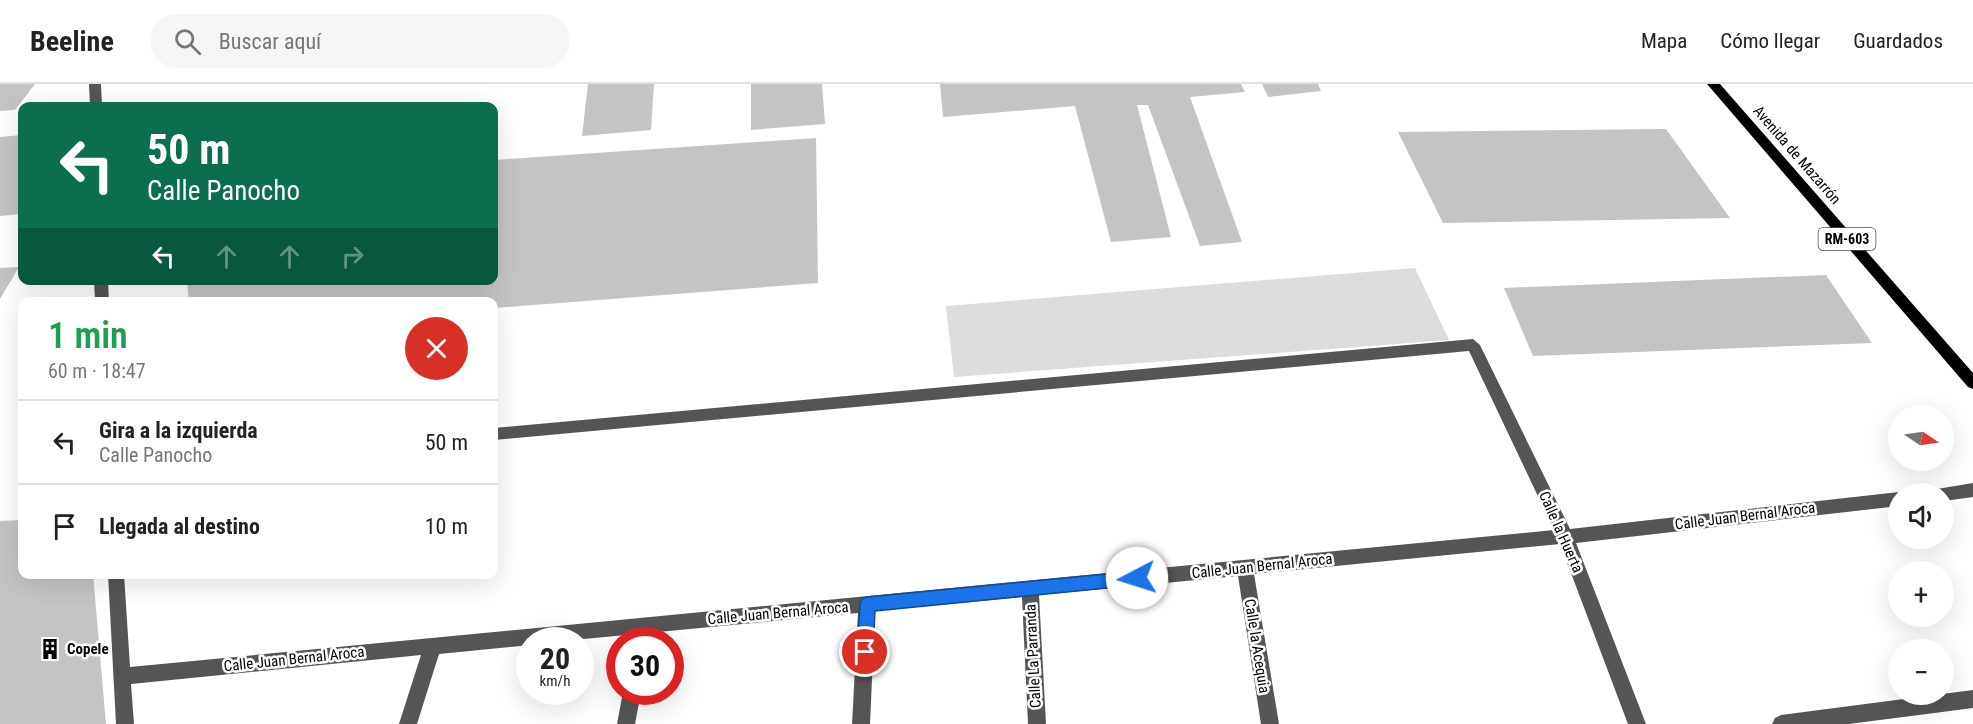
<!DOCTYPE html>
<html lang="es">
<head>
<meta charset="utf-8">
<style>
  :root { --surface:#fff; --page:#f6f6f6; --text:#222; --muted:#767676; --line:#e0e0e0 }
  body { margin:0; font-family:"Roboto Condensed",sans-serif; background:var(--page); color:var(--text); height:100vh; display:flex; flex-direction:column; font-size:22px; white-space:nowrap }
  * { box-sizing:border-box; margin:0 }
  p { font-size:20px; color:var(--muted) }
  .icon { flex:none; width:33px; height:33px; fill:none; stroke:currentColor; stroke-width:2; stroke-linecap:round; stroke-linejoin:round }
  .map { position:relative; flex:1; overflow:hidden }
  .sheet { position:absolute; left:18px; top:213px; width:480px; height:282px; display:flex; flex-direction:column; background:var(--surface); border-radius:12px; box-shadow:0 6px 24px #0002 }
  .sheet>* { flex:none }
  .banner { position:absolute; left:18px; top:18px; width:480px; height:183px; border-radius:12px; box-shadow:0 6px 24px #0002; background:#0b6e4f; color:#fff; overflow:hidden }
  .needle { width:39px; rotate:103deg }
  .tools { position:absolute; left:1888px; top:321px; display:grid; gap:12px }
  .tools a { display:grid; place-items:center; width:66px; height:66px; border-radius:50%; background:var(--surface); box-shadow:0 6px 24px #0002; font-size:30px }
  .speed { position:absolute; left:516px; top:543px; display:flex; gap:12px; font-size:30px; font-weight:700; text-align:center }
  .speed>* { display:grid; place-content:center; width:78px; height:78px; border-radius:50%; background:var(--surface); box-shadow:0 6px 24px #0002; line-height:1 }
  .speed small { font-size:15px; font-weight:400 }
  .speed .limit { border:9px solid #d22; background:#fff; color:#111 }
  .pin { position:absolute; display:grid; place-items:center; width:51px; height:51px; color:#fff; margin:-26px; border:3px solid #fff; border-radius:50%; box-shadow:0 2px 6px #0007 }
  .me { position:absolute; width:66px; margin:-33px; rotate:265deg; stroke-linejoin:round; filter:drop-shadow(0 0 4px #0008) }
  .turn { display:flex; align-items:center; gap:21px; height:126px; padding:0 30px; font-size:27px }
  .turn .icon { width:78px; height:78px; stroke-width:2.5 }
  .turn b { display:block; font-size:42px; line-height:51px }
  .lanes { display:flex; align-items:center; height:57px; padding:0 30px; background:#0003; justify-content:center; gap:30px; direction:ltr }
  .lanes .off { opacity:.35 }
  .round { display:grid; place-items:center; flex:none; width:63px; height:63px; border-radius:32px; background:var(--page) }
  .head { display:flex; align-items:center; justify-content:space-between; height:102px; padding:0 30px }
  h1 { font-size:36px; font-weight:600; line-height:45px; color:#1e9e55 }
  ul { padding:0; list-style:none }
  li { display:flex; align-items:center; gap:18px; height:84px; padding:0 30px; border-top:2px solid var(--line) }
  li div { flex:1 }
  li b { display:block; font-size:22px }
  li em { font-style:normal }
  header { display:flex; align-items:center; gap:36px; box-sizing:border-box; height:84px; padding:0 30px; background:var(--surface); border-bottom:2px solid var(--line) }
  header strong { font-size:28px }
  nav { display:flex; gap:33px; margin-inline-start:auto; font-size:21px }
  .search { width:420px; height:54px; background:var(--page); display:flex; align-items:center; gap:15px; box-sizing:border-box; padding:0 21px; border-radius:33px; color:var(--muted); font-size:22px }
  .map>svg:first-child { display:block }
  .green { fill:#dcdcdc }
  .building { fill:#c4c4c4 }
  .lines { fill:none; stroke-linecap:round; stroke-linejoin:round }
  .minor { fill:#555; fill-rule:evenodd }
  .major { fill:#000; fill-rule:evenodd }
  .route { fill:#1a73e8; stroke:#114b97; stroke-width:1.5 }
  .labels { text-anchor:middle; stroke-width:5; stroke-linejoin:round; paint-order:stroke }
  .shield { fill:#fff; stroke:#4c4c4c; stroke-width:1.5 }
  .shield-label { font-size:14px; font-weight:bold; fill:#000 }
  .street-label { font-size:15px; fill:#000; stroke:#fff }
  .poi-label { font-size:15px; font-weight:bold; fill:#000; stroke:#fff; text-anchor:start }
</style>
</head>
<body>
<header>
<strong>Beeline</strong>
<div class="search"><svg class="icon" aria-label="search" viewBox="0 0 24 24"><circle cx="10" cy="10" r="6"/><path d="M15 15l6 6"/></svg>Buscar aquí</div>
<nav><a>Mapa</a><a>Cómo llegar</a><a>Guardados</a></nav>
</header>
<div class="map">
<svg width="1973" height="640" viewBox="0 0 1973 640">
  <rect width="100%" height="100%" fill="#fff"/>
  <!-- green -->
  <path class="green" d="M1415,184L1449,256L954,293L946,222Z"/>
  <!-- building -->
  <path class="building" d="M0,0H35L15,26L0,27Z
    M588,0H654L651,46L582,52Z
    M751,0H822L825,40L751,46Z
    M940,0H1241L1245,8L1190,13L1242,158L1200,162L1148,21H1137L1171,153L1111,158L1075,22L943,33Z
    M1262,0H1318L1321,7L1268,13Z
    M1666,45L1730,134L1443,139L1398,48Z
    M22,51V130L0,132V53Z
    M816,54L818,199L494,224V218H189L187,196H494V76Z
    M19,183L0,215V184Z
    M1826,191L1872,259L1533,272L1504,204Z
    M22,436V490H93L106,640H0V437Z"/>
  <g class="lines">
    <!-- minor -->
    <path class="minor" d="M89,0H101L102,22H90Z
      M94,196H108L109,218H95Z
      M1473,255L1480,261L1570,445L1899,408L1903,410H1899V422L1576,459L1646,640H1628L1560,460L1254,490L1279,640H1261L1238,492L1039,511L1046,640H1028L1022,513L875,527L870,640H852L858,529L573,556H530V561L439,570L417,640H399L421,571L131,600L134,640H116L108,490H124L130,583L1554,446L1469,267L494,356V344Z
      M1973,399V413L1944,417V410H1935L1937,405Z
      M1973,606V624L1849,640H1772L1775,634L1781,631Z
      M623,608H641L635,640H617Z"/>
    <!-- major -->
    <path class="major" d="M1707,0H1720L1973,289V305L1968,303Z"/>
  </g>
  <!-- route -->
  <path class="route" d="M1137,487L1143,489L1145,494L1143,499L1137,501L875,527L873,568L871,573L865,576L859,573L857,568L860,520L862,515L867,513Z"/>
  <!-- icons -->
  <defs>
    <symbol id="building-bare" viewBox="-9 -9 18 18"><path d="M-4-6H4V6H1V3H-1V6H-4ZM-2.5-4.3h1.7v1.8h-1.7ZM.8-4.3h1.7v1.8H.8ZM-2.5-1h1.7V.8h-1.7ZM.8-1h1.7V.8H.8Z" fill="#000" stroke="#fff" stroke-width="2.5" paint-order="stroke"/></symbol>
  </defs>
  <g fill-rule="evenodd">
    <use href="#building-bare" x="35" y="550" width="30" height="30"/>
  </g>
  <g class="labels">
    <!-- shield labels -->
    <rect class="shield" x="1818.5" y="144" width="57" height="22" rx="4.5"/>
    <g class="shield-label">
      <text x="1847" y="160">RM-603</text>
    </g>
    <!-- street labels -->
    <g class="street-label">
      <text transform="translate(1797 71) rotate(49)" y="5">Avenida de Mazarrón</text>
      <text transform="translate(1745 432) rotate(-7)" y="5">Calle Juan Bernal Aroca</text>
      <text transform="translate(1561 448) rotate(66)" y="5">Calle la Huerta</text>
      <text transform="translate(1262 482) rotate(-6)" y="5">Calle Juan Bernal Aroca</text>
      <text transform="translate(778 529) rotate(-5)" y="5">Calle Juan Bernal Aroca</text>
      <text transform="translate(1257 562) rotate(81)" y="5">Calle la Acequia</text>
      <text transform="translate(1033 572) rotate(-93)" y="5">Calle La Parranda</text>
      <text transform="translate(294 575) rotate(-6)" y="5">Calle Juan Bernal Aroca</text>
    </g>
    <!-- poi labels -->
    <g class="poi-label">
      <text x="67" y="570">Copele</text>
    </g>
  </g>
</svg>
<div class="tools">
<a><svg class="needle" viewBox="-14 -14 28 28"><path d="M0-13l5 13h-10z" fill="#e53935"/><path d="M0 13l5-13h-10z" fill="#767676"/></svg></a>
<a><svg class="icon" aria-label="sound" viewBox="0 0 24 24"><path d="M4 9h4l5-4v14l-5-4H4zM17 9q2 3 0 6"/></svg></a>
<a>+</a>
<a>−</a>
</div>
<div class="speed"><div>20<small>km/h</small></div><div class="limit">30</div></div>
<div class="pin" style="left:865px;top:568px;background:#d93025"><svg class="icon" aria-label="arrive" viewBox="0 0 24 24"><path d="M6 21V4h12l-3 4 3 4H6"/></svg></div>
<svg class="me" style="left:1137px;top:494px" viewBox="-20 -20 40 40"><circle r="19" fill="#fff"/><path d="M0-13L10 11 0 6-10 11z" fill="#1a73e8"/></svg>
<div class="banner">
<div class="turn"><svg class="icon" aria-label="left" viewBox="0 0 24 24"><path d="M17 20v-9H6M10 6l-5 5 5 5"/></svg><div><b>50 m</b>Calle Panocho</div></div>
<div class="lanes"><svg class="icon" aria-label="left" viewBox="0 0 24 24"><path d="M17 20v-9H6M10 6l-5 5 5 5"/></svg><svg class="icon off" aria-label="ahead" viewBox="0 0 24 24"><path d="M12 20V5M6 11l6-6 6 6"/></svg><svg class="icon off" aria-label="ahead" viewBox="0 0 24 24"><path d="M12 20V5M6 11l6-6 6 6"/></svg><svg class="icon off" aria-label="right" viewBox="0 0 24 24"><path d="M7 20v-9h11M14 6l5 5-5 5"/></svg></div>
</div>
<section class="sheet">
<div class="head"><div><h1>1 min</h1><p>60 m · 18:47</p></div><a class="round" style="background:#d93025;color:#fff"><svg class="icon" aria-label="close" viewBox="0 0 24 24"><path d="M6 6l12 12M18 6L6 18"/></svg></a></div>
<ul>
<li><svg class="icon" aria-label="left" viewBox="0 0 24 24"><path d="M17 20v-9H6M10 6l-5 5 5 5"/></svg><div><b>Gira a la izquierda</b><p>Calle Panocho</p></div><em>50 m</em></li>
<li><svg class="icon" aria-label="arrive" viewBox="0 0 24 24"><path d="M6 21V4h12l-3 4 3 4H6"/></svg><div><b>Llegada al destino</b></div><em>10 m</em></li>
</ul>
</section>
</div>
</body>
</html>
